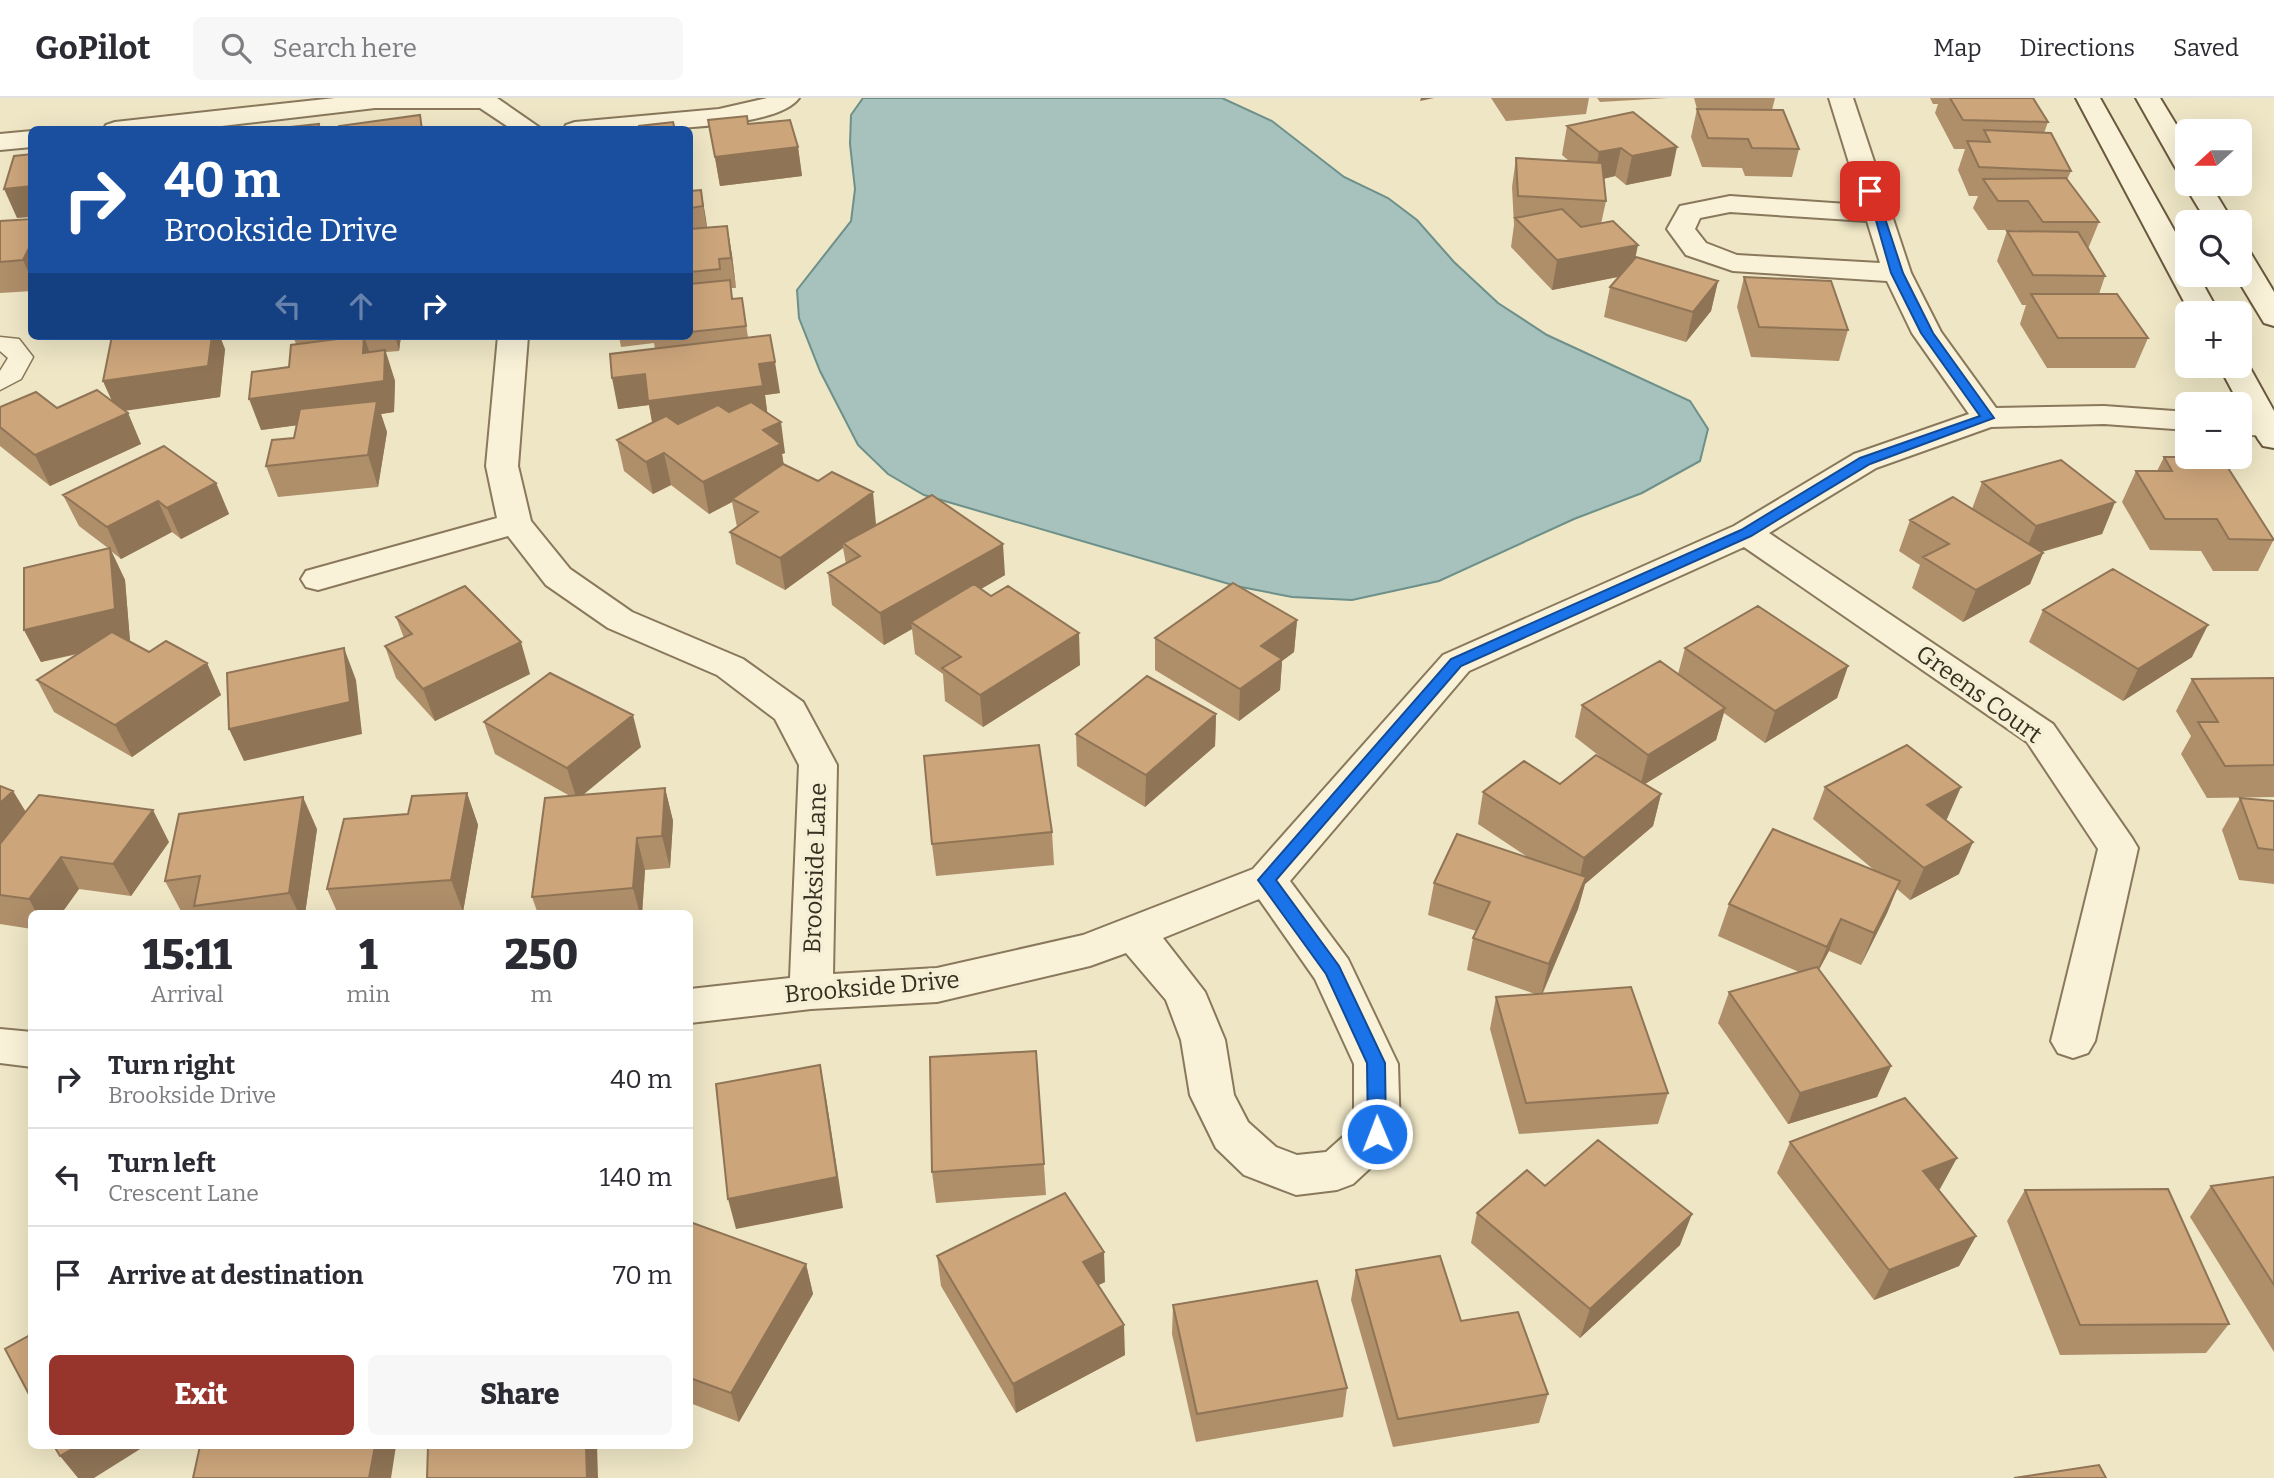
<!DOCTYPE html>
<html lang="en">
<head>
<meta charset="utf-8">
<style>
  :root { --surface:#fff; --page:#f7f7f7; --text:#2b2b33; --muted:#7c7c81; --line:#e1e1e2; --accent:#97352c }
  body { margin:0; font-family:Bitter,serif; background:var(--page); color:var(--text); height:100vh; display:flex; flex-direction:column; font-size:26px; white-space:nowrap }
  * { box-sizing:border-box; margin:0 }
  p { font-size:23px; color:var(--muted) }
  .icon { flex:none; width:38px; height:38px; fill:none; stroke:currentColor; stroke-width:2; stroke-linecap:round; stroke-linejoin:round }
  .map { position:relative; flex:1; overflow:hidden }
  .sheet { position:absolute; left:28px; top:812px; width:665px; height:539px; display:flex; flex-direction:column; background:var(--surface); border-radius:10px; box-shadow:0 7px 28px #0002 }
  .sheet>* { flex:none }
  .guide { position:absolute; left:28px; top:28px; width:665px; height:214px; border-radius:10px; box-shadow:0 7px 28px #0002; background:#1a4fa0; color:#fff; overflow:hidden }
  .needle { width:46px; rotate:249deg }
  .tools { position:absolute; left:2175px; top:21px; display:grid; gap:14px }
  .tools a { display:grid; place-items:center; width:77px; height:77px; border-radius:10px; background:var(--surface); box-shadow:0 7px 28px #0002; font-size:35px }
  .pin { position:absolute; display:grid; place-items:center; width:60px; height:60px; color:#fff; margin:-30px; border-radius:14px; box-shadow:0 4px 10px #0006 }
  .me { position:absolute; width:77px; margin:-38px; rotate:359deg; stroke-linejoin:round; filter:drop-shadow(0 0 5px #0008) }
  .turn { display:flex; align-items:center; gap:24px; height:147px; padding:0 21px; font-size:32px }
  .turn .icon { width:91px; height:91px; stroke-width:2.5 }
  .turn b { display:block; font-size:49px; line-height:60px }
  .lanes { display:flex; align-items:center; height:66px; padding:0 21px; background:#0003; justify-content:center; gap:35px; direction:ltr }
  .lanes .off { opacity:.35 }
  .eta { display:flex; justify-content:space-evenly; align-items:center; height:119px; text-align:center }
  .eta b { font-size:42px; font-weight:800; line-height:49px }
  .action { display:flex; gap:14px; margin-top:auto; padding:14px 21px }
  .action a { flex:1; height:80px; border-radius:10px; background:var(--accent); color:#fff; font-size:28px; font-weight:800; line-height:80px; text-align:center }
  .action a+a { background:var(--page); color:var(--text) }
  ul { padding:0; list-style:none }
  li { display:flex; align-items:center; gap:21px; height:98px; padding:0 21px; border-top:2px solid var(--line) }
  li div { flex:1 }
  li b { display:block; font-size:26px }
  li em { font-style:normal }
  header { display:flex; align-items:center; gap:42px; box-sizing:border-box; height:98px; padding:0 35px; background:var(--surface); border-bottom:2px solid var(--line) }
  header strong { font-size:33px }
  nav { display:flex; gap:38px; margin-inline-start:auto; font-size:24px }
  .search { width:490px; height:63px; background:var(--page); display:flex; align-items:center; gap:18px; box-sizing:border-box; padding:0 24px; border-radius:10px; color:var(--muted); font-size:26px }
  .map>svg:first-child { display:block }
  .water { fill:#a7c1bc; stroke:#6d908a; stroke-width:2 }
  .lines { fill:none; stroke-linecap:round; stroke-linejoin:round }
  .lane-casing { stroke:#89785b; stroke-width:3 }
  .street-casing { stroke:#89785b; stroke-width:4 }
  .secondary-casing { stroke:#6b593e; stroke-width:4 }
  .lane { fill:#f9f2d8; fill-rule:evenodd }
  .street { fill:#f9f2d8; fill-rule:evenodd }
  .secondary { fill:#f9f2d8; fill-rule:evenodd }
  .wall { fill:#af8e6a }
  .shaded-wall { fill:#8f7456 }
  .building { fill:#cca57b; stroke:#8f7456; stroke-width:2 }
  .route { fill:#1a73e8; stroke:#114b97; stroke-width:2 }
  .labels { text-anchor:middle; stroke-width:7; stroke-linejoin:round; paint-order:stroke }
  .street-label { font-size:24px; fill:#392e1f; stroke:#f5efd5 }
</style>
</head>
<body>
<header>
<strong>GoPilot</strong>
<div class="search"><svg class="icon" aria-label="search" viewBox="0 0 24 24"><circle cx="10" cy="10" r="6"/><path d="M15 15l6 6"/></svg>Search here</div>
<nav><a>Map</a><a>Directions</a><a>Saved</a></nav>
</header>
<div class="map">
<svg width="2274" height="1380" viewBox="0 0 2274 1380">
  <rect width="100%" height="100%" fill="#eee6c5"/>
  <!-- water -->
  <path class="water" d="M863,0H1222L1272,23L1344,79L1388,100L1417,122L1454,164L1498,205L1547,237L1690,303L1708,331L1700,363L1642,395L1574,421L1439,483L1352,502L1292,499L1236,488L924,397L888,376L858,347L820,273L799,220L797,192L851,123L855,91L850,46L851,17Z"/>
  <g class="lines">
    <defs>
      <path id="lane" d="M0,239L19,241L33,259L21,281L0,292V273L8,260L0,253Z"/>
      <path id="street" d="M335,0H497L543,32H513L480,10H375L187,32H103L106,27L115,24Z
        M767,0H799C774,36 607,32 563,32L566,27L575,24L719,11Z
        M1829,0H1853L1911,175L1941,234L1996,310L2104,308L2188,314V332L2104,326L1991,329L1876,370L1769,435L2053,626L2132,740L2138,750L2095,943L2088,955L2073,960L2058,955L2051,943L2098,751L2027,644L1744,449L1469,573L1290,783L1348,861L1398,966L1400,1036L1393,1049L1353,1086L1337,1092L1296,1097L1244,1077L1216,1050L1190,997L1181,942L1166,902L1126,855L1090,868L937,904L811,911L690,925V891L790,880L799,667L775,621L717,577L608,530L546,487L508,438L318,492L306,489L301,481L306,473L497,420L486,368L498,238H528L518,368L531,423L570,471L632,514L743,561L803,604L837,667L833,876L937,870L1083,837L1253,771L1443,557L1734,428L1854,356L1969,316L1912,235L1887,183L1733,173L1686,157L1667,131L1680,108L1730,98L1862,107ZM1730,114L1867,123L1880,165L1737,157L1706,145L1695,131L1700,120ZM1259,801L1315,881L1354,966V1029L1326,1054L1297,1057L1276,1049L1248,1024L1234,997L1225,942L1205,894L1163,840Z
        M32,33V49L0,52V36Z
        M2240,318L2274,321V339L2240,336Z
        M0,931L32,934V969L0,965Z"/>
      <path id="secondary" d="M2076,0H2100L2188,157V177H2198L2219,215H2190Z
        M2136,0H2160L2188,46V77L2179,75L2175,69Z
        M2188,81V86H2210L2233,124H2207L2184,86Z
        M2240,152L2250,154L2274,194V228L2264,225L2235,177H2240Z
        M2240,260L2249,268L2274,313V350L2263,348L2258,341L2219,268H2240Z"/>
    </defs>
    <!-- lane casing -->
    <use href="#lane" class="lane-casing"/>
    <!-- street casing -->
    <use href="#street" class="street-casing"/>
    <!-- secondary casing -->
    <use href="#secondary" class="secondary-casing"/>
    <!-- lane -->
    <use href="#lane" class="lane"/>
    <!-- street -->
    <use href="#street" class="street"/>
    <!-- secondary -->
    <use href="#secondary" class="secondary"/>
  </g>
  <!-- wall -->
  <path class="wall" d="M1491,0H1589L1586,16L1506,23Z
    M1597,0H1668L1600,4Z
    M1694,0H1775L1772,12L1799,51L1792,79L1745,78L1742,70L1702,69L1691,39L1697,11Z
    M1930,0H2033L2048,24L2044,35L2071,73L2067,82L2099,124L2088,151L2105,178L2099,196L2148,240L2135,270H2047L2020,226L2026,207H2022L1997,163L2007,133L2019,134L2018,132H1988L1973,110L1978,98H1969L1958,72L1965,51H1954L1935,15L1938,6H1933Z
    M1633,14L1671,78L1626,87L1615,78L1603,81L1606,103L1601,126L1635,160L1718,183L1711,213L1686,244L1604,219L1610,189L1618,179L1552,192L1511,149L1514,127L1512,89L1516,60L1569,63L1562,57L1567,28Z
    M708,22L748,26L798,49L802,78L720,88Z
    M701,92L707,130L727,128L732,157L736,190H731L733,201L742,200L748,239L780,295L765,297L767,315L785,355L782,356L784,367L876,426L871,430L1005,477L981,491L1080,567L983,629L945,603L943,576L915,556L912,531L884,547L832,507L828,475L846,466L843,450L785,492L736,466L730,434L737,429L732,404L709,416L671,387L653,396L624,373L617,342L652,325L649,307L618,311L655,251L654,245L621,249L619,238H690V93Z
    M32,121V193L0,195V123Z
    M1744,179L1848,232L1839,263L1751,259L1737,209Z
    M293,238H401L399,253L386,254L395,283L394,314L381,316L387,334L378,389L278,399L266,368L294,340L297,327L261,332L289,269L296,246Z
    M225,251L220,299L125,312L128,315L141,346L50,388L0,348V309L57,310L112,303L103,283Z
    M2164,359L2274,441L2258,473H2213L2201,453L2150,452L2122,404L2136,373H2157Z
    M1982,384L2115,404L2102,436L2042,454L2043,455L2030,486L1963,524L1912,490L1920,467L1899,453L1910,422L1972,411Z
    M216,385L229,416L181,441L172,434L121,461L111,453L125,482L130,543L149,554L207,565L221,597L132,659L54,614L37,582L78,556L41,564L24,532L108,450L79,428L63,397Z
    M2043,512L2192,559L2123,603L2029,544Z
    M396,519L530,576L435,623L396,580L385,548L404,540Z
    M1297,522L1294,554L1282,563L1280,592L1239,623L1155,572V540Z
    M1685,550L1848,568L1837,600L1765,645L1724,615L1716,642L1645,686L1661,696L1653,728L1585,786L1578,811L1543,895L1668,995L1658,1026L1519,1036L1490,931L1496,899L1535,896L1467,872L1473,840L1476,833L1428,817L1434,785L1529,760L1478,726L1483,694L1560,686L1602,660L1575,639L1582,607L1678,576Z
    M2274,580V699L2207,700L2181,656L2191,638L2176,613L2192,581Z
    M1216,616L1215,648L1145,709L1077,668L1076,636Z
    M484,624L641,649L582,697L665,690L673,723L670,770L645,772L642,816H538L532,799L570,698L495,656Z
    M0,688L13,693L26,714L169,744L131,798L79,791L61,816H32V831L0,826Z
    M1825,689L1947,721H1946L1959,776L1910,802L1897,791L1887,815L1861,867L1829,853L1819,872L1891,968L1877,999L1788,1026L1718,925L1729,894L1799,874L1718,838L1729,806L1874,772L1813,721Z
    M467,695L478,727L463,814L438,816H338L327,791L408,716Z
    M2240,700L2274,703V786L2239,782L2222,732Z
    M317,731L305,816H197L196,813L182,815L165,783Z
    M1052,734L1054,767L936,778L932,746Z
    M1036,953L1046,1097L936,1105L932,1074Z
    M1790,1044L1940,1091L1938,1092L1976,1138L1959,1168L1874,1202L1777,1075Z
    M2274,1079V1254L2190,1119L2211,1088Z
    M1545,1088L1680,1147L1580,1240L1471,1145L1477,1115Z
    M2025,1092L2229,1226L2206,1255L2060,1257L2007,1123Z
    M690,1124L806,1166L813,1196L739,1324L690,1305Z
    M937,1158L1105,1184L1098,1187L1125,1257L1016,1315L941,1188Z
    M1356,1172L1461,1223L1548,1296L1539,1325L1393,1349L1351,1202Z
    M1173,1207L1347,1290L1343,1319L1196,1344L1172,1236Z"/>
  <!-- shaded-wall -->
  <path class="shaded-wall" d="M1421,0H1434L1420,3Z
    M798,49L802,78L720,88L715,59Z
    M1677,49L1671,78L1626,87L1632,58Z
    M1621,50L1615,78L1594,83L1599,54Z
    M32,88V119L17,120L4,91Z
    M701,92L706,121L708,138L703,108Z
    M727,128L732,157L736,190L731,160Z
    M32,144V182L23,162Z
    M1638,147L1632,176L1552,192L1557,162Z
    M1718,183L1711,213L1686,244L1693,214Z
    M212,238H220L225,251L220,299L117,314L103,283Z
    M364,238L374,268L385,252L395,283L394,314L381,316L387,334L378,389L368,357L375,317L261,332L249,301L363,255Z
    M395,238H401L399,253Z
    M775,264L780,295L765,297L768,319L654,333L649,307L618,311L612,280Z
    M128,315L141,346L50,388L35,357Z
    M781,324L785,355L782,356L785,377L732,401V404L709,416L703,384L763,332Z
    M664,355L671,387L653,396L646,364Z
    M216,385L229,416L181,441L167,410Z
    M873,394L876,426L846,448L843,445V450L785,492L780,460Z
    M158,403L172,434L121,461L107,429Z
    M2115,404L2102,436L2023,459L2036,428Z
    M1003,446L1005,477L917,528L911,524L912,531L884,547L880,515Z
    M110,450L125,482L130,543L41,564L24,532Z
    M2043,455L2030,486L1963,524L1976,492Z
    M1297,522L1294,554L1282,563L1280,592L1239,623L1240,591L1261,548Z
    M2208,527L2192,559L2123,603L2138,571Z
    M1079,535L1080,567L983,629L980,597Z
    M521,544L530,576L435,623L423,591Z
    M344,550L356,582L362,636L244,663L229,631Z
    M207,565L221,597L132,659L115,627Z
    M1848,568L1837,600L1765,645L1775,613Z
    M1725,610L1716,642L1640,689L1648,657Z
    M1216,616L1215,648L1145,709L1146,677Z
    M633,617L641,649L577,702L567,670Z
    M1961,689L1947,721L1914,739L1927,707Z
    M665,690L673,723L670,770L662,738Z
    M13,693L32,725L0,754V705Z
    M467,695L478,727L463,814L451,782Z
    M1661,696L1653,728L1585,786L1578,811L1541,898L1549,866L1577,792L1584,760Z
    M303,699L317,731L305,816H299L289,795Z
    M153,712L169,744L131,798L113,766Z
    M637,740L645,772L642,816H640L633,790Z
    M1973,744L1959,776L1910,802L1924,770Z
    M61,759L79,791L61,816H37L29,801Z
    M1900,783L1887,815L1861,867L1874,835Z
    M1841,821L1829,853L1814,880L1827,849Z
    M820,967L826,999L843,1110L736,1131L728,1101Z
    M1891,968L1877,999L1788,1026L1800,995Z
    M1957,1060L1940,1091L1908,1104L1923,1073Z
    M1692,1116L1680,1147L1580,1240L1590,1211Z
    M1976,1138L1959,1168L1874,1202L1889,1172Z
    M1104,1154L1105,1184L1084,1194L1083,1164Z
    M806,1166L813,1196L739,1324L731,1295Z
    M1124,1227L1125,1257L1016,1315L1013,1286Z
    M77,1348H145L94,1380H78L60,1358Z
    M375,1348H396L391,1380H369Z
    M586,1348H597L598,1380H587Z"/>
  <!-- building -->
  <path class="building" d="M1950,0H2033L2048,24L1963,22Z
    M1697,11L1783,12L1799,51L1752,50L1748,41L1708,40Z
    M1633,14L1677,49L1632,58L1621,50L1599,54L1567,28Z
    M420,17L422,32H340L339,28Z
    M747,18L748,26L790,22L798,49L715,59L708,22Z
    M673,24L675,32H639V28Z
    M319,26L318,32H262Z
    M1984,32L2051,35L2071,73L1979,69L1967,43L1990,44Z
    M32,56V88L4,91L14,58Z
    M1516,60L1602,65L1606,103L1518,98Z
    M2066,80L2099,124H2043L2028,103H1998L1983,81Z
    M701,92L703,108L690,110V93Z
    M1562,111L1581,129L1613,123L1638,147L1557,162L1515,120Z
    M32,121V144L23,162L0,164V123Z
    M727,128L731,160L719,161L720,171L690,174V131Z
    M2007,133L2078,134L2105,178L2033,177Z
    M1636,159L1718,183L1693,214L1610,189Z
    M1744,179L1831,183L1848,232L1759,229Z
    M730,182L732,201L742,200L746,228L690,234V186Z
    M2031,196H2117L2148,240H2058Z
    M770,237L775,264L759,266L763,288L648,303L645,276L612,280L610,256Z
    M112,238H212L208,268L103,283Z
    M360,238H364L363,255L385,252L384,283L249,301L252,274L289,269L291,247Z
    M97,292L128,315L35,357L0,329V309L36,294L57,310Z
    M377,303L368,357L266,368L272,342L294,340L300,311Z
    M751,304L781,324L763,332L781,346L703,384L664,355L646,364L617,342L666,318L678,326L718,307L729,314Z
    M164,348L216,385L167,410L158,403L107,429L63,397Z
    M2164,359H2221L2274,442L2229,441L2217,421H2165L2136,373H2172Z
    M2061,362L2115,404L2036,428L1982,384Z
    M783,366L818,383L832,374L873,394L780,460L730,434L758,414L732,401Z
    M932,397L1003,446L880,515L828,475L860,458L843,445Z
    M1953,399L2043,455L1976,492L1923,459L1949,446L1910,422Z
    M110,450L115,511L24,532V470Z
    M2113,471L2208,527L2138,571L2043,512Z
    M1233,485L1297,522L1261,548L1282,561L1240,591L1155,540Z
    M974,486L991,498L1008,488L1079,535L980,597L942,570L961,559L911,524Z
    M465,488L521,544L423,591L385,548L412,536L396,519Z
    M1758,508L1848,568L1775,613L1685,550Z
    M112,534L149,554L166,543L207,565L115,627L37,582Z
    M344,550L350,604L229,631L227,575Z
    M1660,563L1725,610L1648,657L1582,607Z
    M550,575L633,617L567,670L484,624Z
    M1147,578L1216,616L1146,677L1076,636Z
    M2274,580V667L2225,668L2198,624H2218L2192,581Z
    M1039,647L1052,734L932,746L924,658Z
    M1907,647L1961,689L1927,707L1973,744L1924,770L1825,689Z
    M1596,657L1661,696L1584,760L1483,694L1524,663L1560,686Z
    M0,688L13,693L0,705Z
    M665,690L662,738L637,740L633,790L532,799L545,700Z
    M467,695L451,782L327,791L344,721L408,716L412,698Z
    M39,697L153,712L113,766L61,759L29,801L0,797V746Z
    M303,699L289,795L194,808L200,778L165,783L179,716Z
    M2240,700L2274,703V752L2258,750Z
    M1773,731L1900,783L1874,835L1841,821L1827,849L1729,806Z
    M1457,736L1586,779L1549,866L1473,840L1490,804L1434,785Z
    M1817,869L1891,968L1800,995L1729,894Z
    M1631,889L1668,995L1526,1005L1496,899Z
    M1036,953L1044,1066L932,1074L930,959Z
    M820,967L837,1079L728,1101L716,986Z
    M1905,1000L1957,1060L1923,1073L1976,1138L1889,1172L1790,1044Z
    M1598,1042L1692,1116L1590,1211L1477,1115L1527,1072L1545,1088Z
    M2274,1079V1187L2211,1088Z
    M2168,1091L2229,1226L2080,1227L2025,1092Z
    M1065,1095L1104,1154L1083,1164L1124,1227L1013,1286L937,1158Z
    M690,1124L806,1166L731,1295L690,1280Z
    M1440,1158L1461,1223L1518,1214L1548,1296L1398,1321L1356,1172Z
    M1317,1183L1347,1290L1197,1316L1173,1207Z
    M32,1236V1302L5,1251Z
    M54,1348H77L60,1358Z
    M200,1348H375L369,1380H193Z
    M428,1348H586L587,1380H427Z
    M2099,1367L2106,1380H2014Z"/>
  <!-- route -->
  <path class="route" d="M1867,91L1876,93L1903,175L1933,235L1994,320L1870,366L1751,438L1461,568L1276,782L1339,868L1385,965L1386,1036L1384,1042H1370L1368,1036L1367,965L1326,876L1258,782L1451,561L1741,432L1860,360L1980,318L1921,235L1891,175Z"/>
  <g class="labels">
    <!-- street labels -->
    <g class="street-label">
      <text transform="translate(1979 596) rotate(36)" y="8">Greens Court</text>
      <text transform="translate(815 770) rotate(-88)" y="8">Brookside Lane</text>
      <text transform="translate(872 889) rotate(-5)" y="8">Brookside Drive</text>
    </g>
  </g>
</svg>
<div class="tools">
<a><svg class="needle" viewBox="-14 -14 28 28"><path d="M0-13l5 13h-10z" fill="#e53935"/><path d="M0 13l5-13h-10z" fill="#7c7c81"/></svg></a>
<a><svg class="icon" aria-label="search" viewBox="0 0 24 24"><circle cx="10" cy="10" r="6"/><path d="M15 15l6 6"/></svg></a>
<a>+</a>
<a>−</a>
</div>
<div class="pin" style="left:1870px;top:93px;background:#d93025"><svg class="icon" aria-label="arrive" viewBox="0 0 24 24"><path d="M6 21V4h12l-3 4 3 4H6"/></svg></div>
<svg class="me" style="left:1377px;top:1036px" viewBox="-20 -20 40 40"><circle r="17" fill="#1a73e8" stroke="#fff" stroke-width="3"/><path d="M0-11L8 9 0 5-8 9z" fill="#fff"/></svg>
<div class="guide">
<div class="turn"><svg class="icon" aria-label="right" viewBox="0 0 24 24"><path d="M7 20v-9h11M14 6l5 5-5 5"/></svg><div><b>40 m</b>Brookside Drive</div></div>
<div class="lanes"><svg class="icon off" aria-label="left" viewBox="0 0 24 24"><path d="M17 20v-9H6M10 6l-5 5 5 5"/></svg><svg class="icon off" aria-label="ahead" viewBox="0 0 24 24"><path d="M12 20V5M6 11l6-6 6 6"/></svg><svg class="icon" aria-label="right" viewBox="0 0 24 24"><path d="M7 20v-9h11M14 6l5 5-5 5"/></svg></div>
</div>
<section class="sheet">
<div class="eta">
<div><b>15:11</b><p>Arrival</p></div>
<div><b>1</b><p>min</p></div>
<div><b>250</b><p>m</p></div>
</div>
<ul>
<li><svg class="icon" aria-label="right" viewBox="0 0 24 24"><path d="M7 20v-9h11M14 6l5 5-5 5"/></svg><div><b>Turn right</b><p>Brookside Drive</p></div><em>40 m</em></li>
<li><svg class="icon" aria-label="left" viewBox="0 0 24 24"><path d="M17 20v-9H6M10 6l-5 5 5 5"/></svg><div><b>Turn left</b><p>Crescent Lane</p></div><em>140 m</em></li>
<li><svg class="icon" aria-label="arrive" viewBox="0 0 24 24"><path d="M6 21V4h12l-3 4 3 4H6"/></svg><div><b>Arrive at destination</b></div><em>70 m</em></li>
</ul>
<div class="action"><a>Exit</a><a>Share</a></div>
</section>
</div>
</body>
</html>
